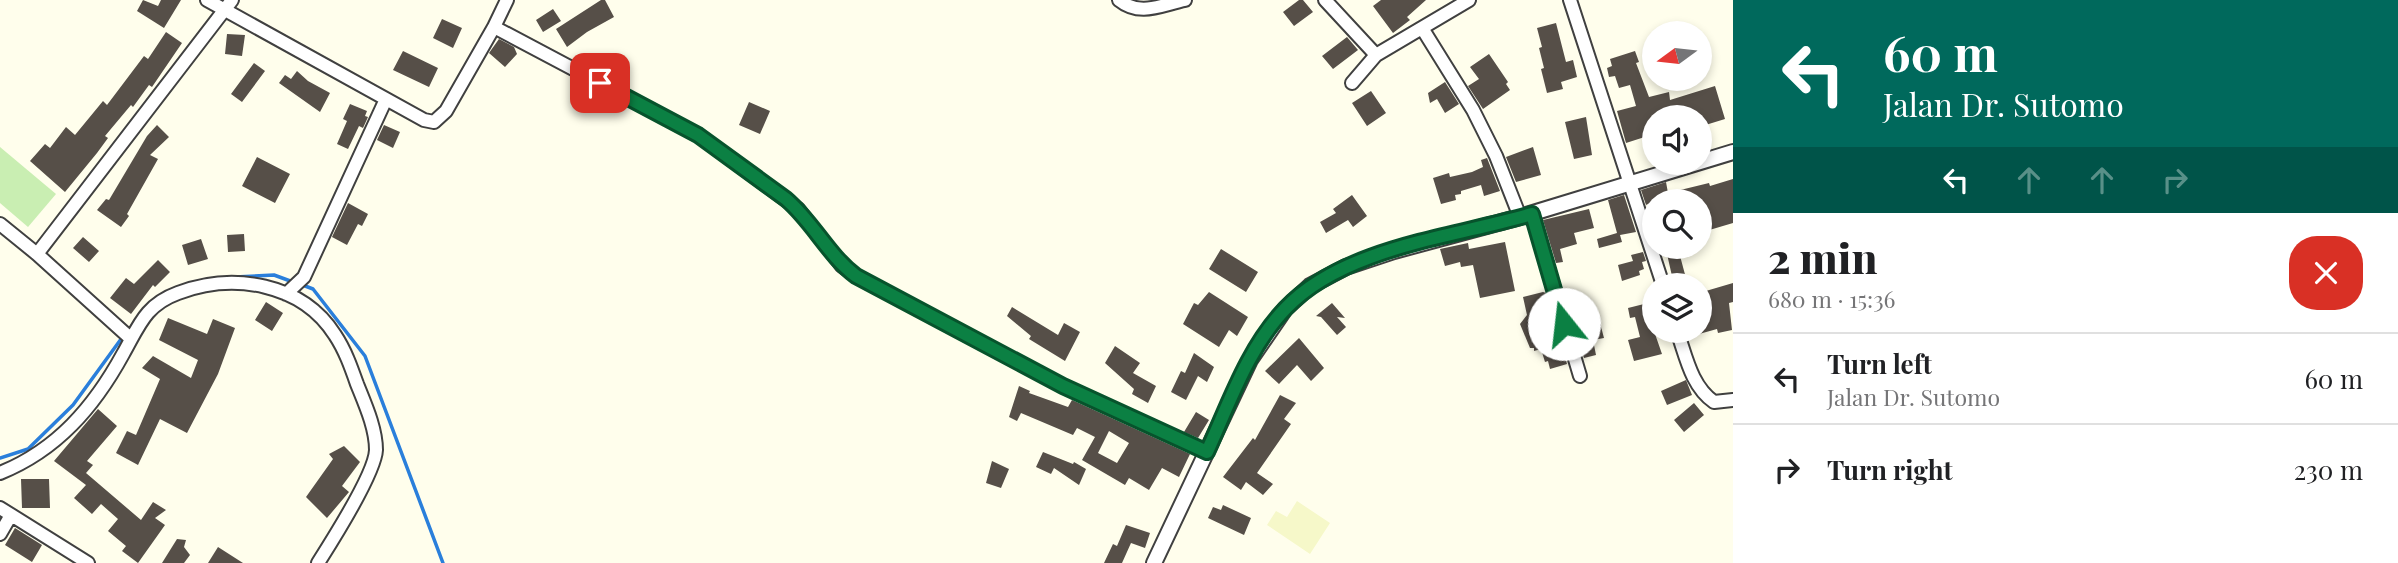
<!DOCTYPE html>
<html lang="en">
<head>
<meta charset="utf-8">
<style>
  :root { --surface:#fff; --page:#f6f6f6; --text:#202124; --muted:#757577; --line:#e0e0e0 }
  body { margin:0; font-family:"Playfair Display",serif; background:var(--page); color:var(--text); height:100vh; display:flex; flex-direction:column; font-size:26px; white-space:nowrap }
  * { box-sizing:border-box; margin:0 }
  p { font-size:23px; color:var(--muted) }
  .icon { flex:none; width:38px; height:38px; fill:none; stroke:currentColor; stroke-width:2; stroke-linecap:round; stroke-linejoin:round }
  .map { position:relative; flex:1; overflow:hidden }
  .side { display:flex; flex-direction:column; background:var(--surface); width:665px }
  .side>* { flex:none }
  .hud { background:#00695c; color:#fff; overflow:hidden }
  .needle { width:46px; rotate:255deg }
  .fabs { position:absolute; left:1642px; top:21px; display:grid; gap:14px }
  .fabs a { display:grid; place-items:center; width:70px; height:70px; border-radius:50%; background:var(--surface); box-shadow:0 4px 10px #0003; font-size:35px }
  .pin { position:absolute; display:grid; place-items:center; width:60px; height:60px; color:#fff; margin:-30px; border-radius:14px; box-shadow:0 4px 10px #0006 }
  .me { position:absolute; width:77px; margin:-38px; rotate:344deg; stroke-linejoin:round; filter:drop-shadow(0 0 5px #0008) }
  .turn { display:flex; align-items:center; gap:24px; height:147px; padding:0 35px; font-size:32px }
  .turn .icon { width:91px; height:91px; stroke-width:2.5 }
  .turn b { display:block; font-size:49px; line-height:60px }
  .lanes { display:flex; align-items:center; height:66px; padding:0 35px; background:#0003; justify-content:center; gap:35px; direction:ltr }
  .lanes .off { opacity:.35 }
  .round { display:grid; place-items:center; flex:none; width:74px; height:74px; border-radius:28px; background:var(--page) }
  .summary { display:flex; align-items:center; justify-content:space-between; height:119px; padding:0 35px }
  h1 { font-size:42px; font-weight:800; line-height:52px }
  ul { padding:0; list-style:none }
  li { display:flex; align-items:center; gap:21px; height:91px; padding:0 35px; border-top:2px solid var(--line) }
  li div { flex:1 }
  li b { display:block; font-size:26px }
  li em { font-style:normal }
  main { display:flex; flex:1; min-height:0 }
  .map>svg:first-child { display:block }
  .farmland { fill:#f6f8c9 }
  .green { fill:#c9eeb2 }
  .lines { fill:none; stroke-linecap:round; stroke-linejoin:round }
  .stream { stroke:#2a7fdb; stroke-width:3.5 }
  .building { fill:#564f48; fill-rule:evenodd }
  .minor-casing { stroke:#404040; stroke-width:16 }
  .tertiary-casing { stroke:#404040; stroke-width:18 }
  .minor { stroke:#fff; stroke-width:12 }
  .tertiary { stroke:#fff; stroke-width:14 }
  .route-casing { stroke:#07532c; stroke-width:18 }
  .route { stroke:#0b8043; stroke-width:12 }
</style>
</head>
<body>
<main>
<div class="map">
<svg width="1733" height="563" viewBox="0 0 1733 563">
  <rect width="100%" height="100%" fill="#fffeec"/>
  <!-- farmland -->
  <path class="farmland" d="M1297,501L1330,523L1310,554L1267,525L1276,511L1287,517Z"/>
  <!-- green -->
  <path class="green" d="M0,147L56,194L28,227L0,203Z"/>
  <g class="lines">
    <!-- stream -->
    <path class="stream" d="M235,277L274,275L293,282
      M300,284L313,289L365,356L443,563
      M0,458L28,449L73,405L124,335"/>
  </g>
  <!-- building -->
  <path class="building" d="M143,0L158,6L161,0H181L164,28L137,11Z
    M601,0H605L614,17L587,32L567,47L556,29Z
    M1299,0H1303L1313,12L1294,26L1283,12Z
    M1381,0H1426L1407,17L1410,20L1393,33L1373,6Z
    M553,9L561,21L543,32L536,20Z
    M442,19L462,28L453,48L433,38Z
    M1556,23L1566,62L1573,60L1577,77L1561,82L1563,89L1547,93L1541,69L1544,68L1539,48L1542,47L1537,28Z
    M166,32L182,43L152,87L149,85L133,107L131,105L105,136L108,138L97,153L65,192L30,161L45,144L50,148L66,127L75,135L103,101L107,105L144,56L148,59Z
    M227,34L245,35L242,56L225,54Z
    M1347,37L1358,50L1333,69L1322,56Z
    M499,39L514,47L517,54L505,67L489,53Z
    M403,51L438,68L429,87L393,70Z
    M1635,51L1639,62L1636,63L1649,97L1669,92L1670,100L1715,86L1725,119L1699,127V117H1654V134L1626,143L1617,111L1636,106L1630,85L1619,88L1615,76L1609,77L1607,68L1612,66L1610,59Z
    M1489,54L1508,82L1506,84L1510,90L1483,109L1468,86L1479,79L1470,67Z
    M254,63L265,71L242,102L231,94Z
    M297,71L308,81L330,93L320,112L279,83L285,75L291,79Z
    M1445,82L1459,104L1445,113L1437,99L1430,103L1428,93Z
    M1371,91L1386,113L1367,126L1352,103Z
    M749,102L770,111L760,134L739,125Z
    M350,104L367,111L365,116L368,117L363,128L359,126L348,149L337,144L347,121L343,119Z
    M1586,117L1592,155L1574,159L1565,122Z
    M157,125L169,137L150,155L158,159L127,214L129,216L121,227L97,210L106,199L109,200L147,136Z
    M384,125L400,132L393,148L377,140Z
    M1533,147L1541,175L1516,182L1506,157Z
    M257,157L290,174L275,203L242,186Z
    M1487,158L1500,191L1484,196L1481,185L1461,191V194L1455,195L1456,200L1441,204L1433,178L1449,173L1450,177L1472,172L1483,167L1481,160Z
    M1733,179V223L1706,231L1704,224L1699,226V201H1654L1646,205L1641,190L1666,182L1668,193L1709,183L1710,186Z
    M1352,195L1367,216L1353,227L1348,220L1326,233L1320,222L1336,213L1333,209Z
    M1624,195L1636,232L1620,235L1622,242L1599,248L1597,239L1617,233L1608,200Z
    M348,203L368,214L362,226L358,224L347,245L332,237Z
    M1589,209L1594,228L1574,233L1577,244L1560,249L1563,262L1556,263L1543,220Z
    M244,234L245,251L228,252L227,235Z
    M83,237L99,251L89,262L73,248Z
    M201,239L208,259L188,265L182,245Z
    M1505,242L1515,291L1480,298L1473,265L1461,267L1460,262L1445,266L1440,249L1468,243L1469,249Z
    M1221,249L1258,272L1246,292L1209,269Z
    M1643,252L1646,261L1642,262L1644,269L1639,271L1640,275L1622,281L1618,265L1633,261L1631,255Z
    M1679,252L1687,282L1674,285L1667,254Z
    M158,260L170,272L155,287L153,285L131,314L110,298L126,278L134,284Z
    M1733,283V302L1729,303L1732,330L1718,333L1717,329L1699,334V293Z
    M1209,292L1248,317L1237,336L1229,330L1219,347L1183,324L1194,303L1198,305Z
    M1543,292L1546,293L1567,364L1550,369L1548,361L1545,362L1541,349L1534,351V348H1530L1520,324L1527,315L1523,297Z
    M266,302L283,313L272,331L255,320Z
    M1652,302L1654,331L1662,354L1634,361L1628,340L1640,337L1635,317L1630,318L1628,308Z
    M1332,303L1345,318L1337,317L1346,327L1337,335L1321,317L1316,316Z
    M1012,307L1058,335L1064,323L1080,332L1065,361L1029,339L1031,336L1007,316Z
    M168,318L207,334L213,319L235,328L218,374L187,433L160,419L138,465L116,453L127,431L136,435L160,379L142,368L153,356L191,378L198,360L159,340Z
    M1600,323L1604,338L1593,340L1596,355L1584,358L1575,329Z
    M1299,338L1324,368L1311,381L1297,365L1279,384L1265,371Z
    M1115,346L1140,363L1133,373L1156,386L1148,403L1132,394L1134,389L1105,363Z
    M1194,353L1214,367L1207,382L1198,376L1186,400L1171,392L1181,371L1185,373Z
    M1686,380L1692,395L1667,405L1661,391Z
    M1019,386L1030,391L1029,393L1068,407L1072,400L1190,454L1179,477L1162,468L1149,490L1129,478L1125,485L1082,460L1095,437L1077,428L1073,435L1021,413L1017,421L1009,417ZM1109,431L1129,443L1117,463L1098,453Z
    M1280,395L1296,403L1284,419L1291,424L1257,473L1273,484L1263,495L1246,482L1241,490L1223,477L1253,438L1255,440Z
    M1694,403L1704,415L1684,432L1674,420Z
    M98,409L117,426L87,461L93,465L86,473L141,520L153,502L166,510L155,518L165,525L138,563L122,551L126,546L108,531L118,519L101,504L92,514L74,498L86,485L54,461Z
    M1196,412L1209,420L1198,438L1184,432Z
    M344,446L360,462L342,486L349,492L327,518L306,497L333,459L329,454Z
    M1043,452L1073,464L1074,462L1086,469L1079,485L1054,468L1051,474L1036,467Z
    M992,461L1009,469L1001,488L986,483Z
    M21,479H49L50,508H22Z
    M1223,505L1251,518L1244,535L1208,518L1213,507L1221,510Z
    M1126,525L1150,533L1145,548L1131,543L1122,563H1104L1113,544L1117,546Z
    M15,528L42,545L32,562L5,545Z
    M177,539L186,540L184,547L190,555L184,563H162Z
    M218,547L243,563H208Z"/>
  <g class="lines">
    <defs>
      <path id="minor" d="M207,0L424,120L434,122L446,111L494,27
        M507,0L494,27L698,135L798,209L842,266L856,276L1063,386L1207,452
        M1119,0C1140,17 1161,5 1185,0
        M1325,0L1376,55
        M1570,0L1663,285
        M1422,28L1473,110L1496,156L1520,217
        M1352,83L1376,55L1469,0
        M1532,214L1580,376
        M0,224L37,254L129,337
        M37,254L232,0
        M286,294L304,277L386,99
        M1677,331C1686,356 1691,386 1714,402L1733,400
        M0,473C57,450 94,407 123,354C139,326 145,305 178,293C233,272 302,283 335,335C345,350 351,367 357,384C365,404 376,428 376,450C375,473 332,541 318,563
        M0,508L88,563
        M0,534L11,515"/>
      <path id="tertiary" d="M1154,563L1250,360L1285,309L1310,286L1346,267L1394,251L1520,217L1733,152"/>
    </defs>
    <!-- minor casing -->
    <use href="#minor" class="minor-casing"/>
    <!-- tertiary casing -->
    <use href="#tertiary" class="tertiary-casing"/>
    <!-- minor -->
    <use href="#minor" class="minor"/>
    <!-- tertiary -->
    <use href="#tertiary" class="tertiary"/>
  </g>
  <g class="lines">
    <defs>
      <path id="route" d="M600,83L698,135L786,199C813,222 828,255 856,276L1063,386L1207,452C1229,404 1248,347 1286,308C1344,247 1454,237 1532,214L1564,324"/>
    </defs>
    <!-- route casing -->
    <use href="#route" class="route-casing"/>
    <!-- route -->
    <use href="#route" class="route"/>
  </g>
</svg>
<div class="fabs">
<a><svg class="needle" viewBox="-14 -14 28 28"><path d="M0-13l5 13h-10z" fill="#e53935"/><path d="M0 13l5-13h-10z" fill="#757577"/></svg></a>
<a><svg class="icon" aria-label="sound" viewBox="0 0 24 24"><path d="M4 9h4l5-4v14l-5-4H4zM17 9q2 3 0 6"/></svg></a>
<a><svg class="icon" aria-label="search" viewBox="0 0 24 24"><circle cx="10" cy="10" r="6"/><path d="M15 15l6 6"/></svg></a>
<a><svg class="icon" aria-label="layers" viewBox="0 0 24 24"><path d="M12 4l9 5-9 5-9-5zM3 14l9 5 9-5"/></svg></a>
</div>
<div class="pin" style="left:600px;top:83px;background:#d93025"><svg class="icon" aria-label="arrive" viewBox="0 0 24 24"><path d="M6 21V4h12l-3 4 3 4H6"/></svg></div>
<svg class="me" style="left:1564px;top:324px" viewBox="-20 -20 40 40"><circle r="19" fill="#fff"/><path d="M0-13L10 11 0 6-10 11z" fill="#0b8043"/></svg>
</div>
<section class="side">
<div class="hud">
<div class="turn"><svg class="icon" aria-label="left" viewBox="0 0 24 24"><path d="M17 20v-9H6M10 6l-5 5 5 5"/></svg><div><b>60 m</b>Jalan Dr. Sutomo</div></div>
<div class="lanes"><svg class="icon" aria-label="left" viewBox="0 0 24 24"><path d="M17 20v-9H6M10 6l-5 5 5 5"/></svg><svg class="icon off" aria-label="ahead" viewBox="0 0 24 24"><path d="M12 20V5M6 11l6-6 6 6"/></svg><svg class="icon off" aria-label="ahead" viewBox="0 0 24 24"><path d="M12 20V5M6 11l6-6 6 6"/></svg><svg class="icon off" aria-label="right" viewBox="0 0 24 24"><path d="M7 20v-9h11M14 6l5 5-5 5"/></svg></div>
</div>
<div class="summary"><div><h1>2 min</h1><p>680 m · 15:36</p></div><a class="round" style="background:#d93025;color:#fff"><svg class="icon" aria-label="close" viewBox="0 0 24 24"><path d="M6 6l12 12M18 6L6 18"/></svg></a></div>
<ul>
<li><svg class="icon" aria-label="left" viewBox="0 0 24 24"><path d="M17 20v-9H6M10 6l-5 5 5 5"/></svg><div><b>Turn left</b><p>Jalan Dr. Sutomo</p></div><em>60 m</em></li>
<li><svg class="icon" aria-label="right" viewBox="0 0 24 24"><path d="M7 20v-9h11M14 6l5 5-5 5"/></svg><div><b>Turn right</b></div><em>230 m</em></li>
</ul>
</section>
</main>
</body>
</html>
